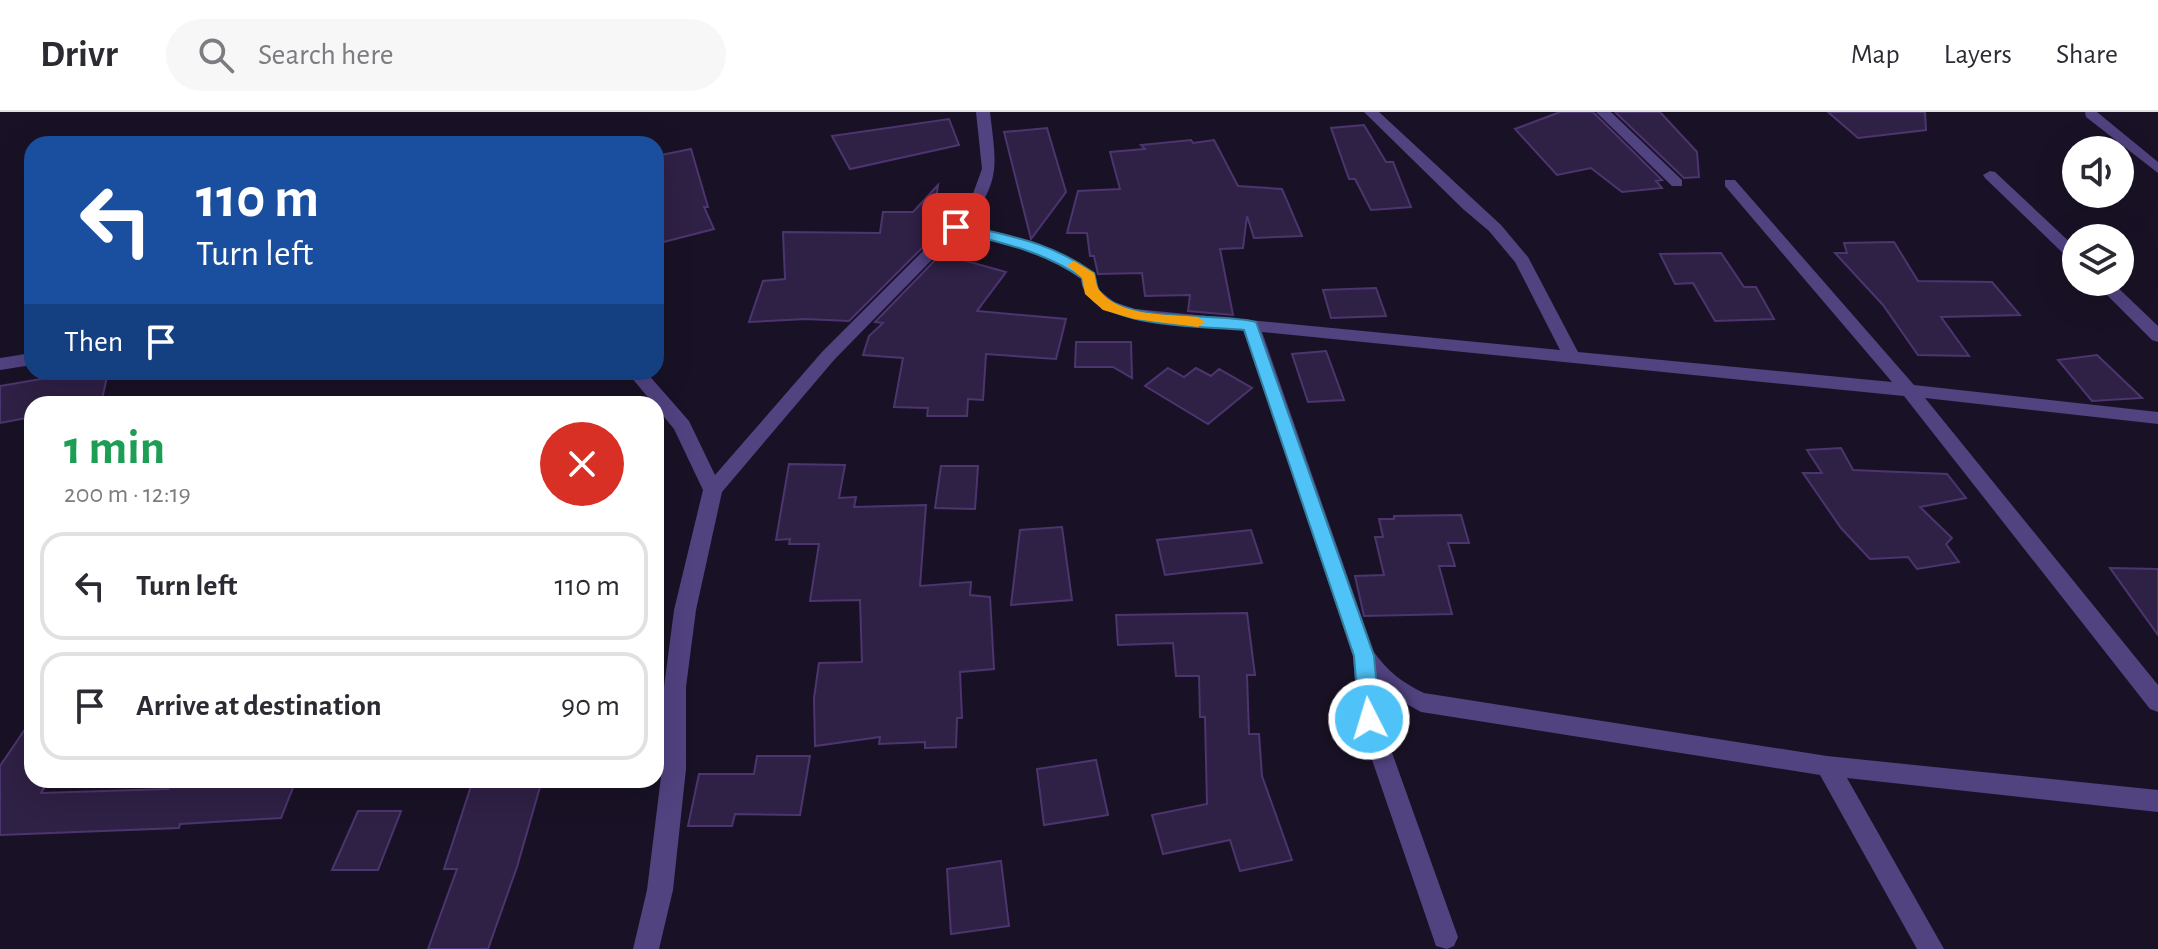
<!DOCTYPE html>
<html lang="en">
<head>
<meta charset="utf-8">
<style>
  :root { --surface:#fff; --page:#f7f7f7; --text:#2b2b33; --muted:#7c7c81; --line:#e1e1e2 }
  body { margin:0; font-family:"Alegreya Sans",sans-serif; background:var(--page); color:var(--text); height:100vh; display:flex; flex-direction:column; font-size:30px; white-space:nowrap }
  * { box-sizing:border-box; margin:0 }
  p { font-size:26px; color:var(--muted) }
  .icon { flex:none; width:44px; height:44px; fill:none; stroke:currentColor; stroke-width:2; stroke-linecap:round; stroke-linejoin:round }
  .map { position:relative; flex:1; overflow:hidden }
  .side { position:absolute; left:24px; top:284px; width:640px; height:392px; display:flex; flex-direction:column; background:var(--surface); border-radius:24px; box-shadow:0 8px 32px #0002 }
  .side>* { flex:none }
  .hud { position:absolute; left:24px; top:24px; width:640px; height:244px; border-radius:24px; box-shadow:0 8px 32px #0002; background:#1a4fa0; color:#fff; overflow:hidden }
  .tools { position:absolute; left:2062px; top:24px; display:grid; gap:16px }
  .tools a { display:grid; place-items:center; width:72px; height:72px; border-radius:50%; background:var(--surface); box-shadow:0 8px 32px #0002; font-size:40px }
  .pin { position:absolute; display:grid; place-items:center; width:68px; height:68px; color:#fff; margin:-34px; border-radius:16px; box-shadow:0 4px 12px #0006 }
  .me { position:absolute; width:88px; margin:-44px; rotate:355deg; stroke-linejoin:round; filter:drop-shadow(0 0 6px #0008) }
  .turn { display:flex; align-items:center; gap:28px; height:168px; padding:0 40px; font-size:36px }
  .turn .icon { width:104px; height:104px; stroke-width:2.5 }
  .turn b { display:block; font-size:56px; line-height:68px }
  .then { display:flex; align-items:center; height:76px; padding:0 40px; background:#0003; gap:16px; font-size:30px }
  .round { display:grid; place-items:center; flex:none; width:84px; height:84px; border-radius:42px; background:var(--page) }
  .overview { display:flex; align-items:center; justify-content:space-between; height:136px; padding:0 40px }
  h1 { font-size:48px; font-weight:700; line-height:60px; color:#1e9e55 }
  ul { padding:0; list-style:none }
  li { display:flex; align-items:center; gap:24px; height:108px; margin:0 16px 12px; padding:0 24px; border:4px solid var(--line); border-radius:24px }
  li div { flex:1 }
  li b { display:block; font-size:30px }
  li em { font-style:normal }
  header { display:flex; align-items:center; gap:48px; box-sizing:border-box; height:112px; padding:0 40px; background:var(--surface); border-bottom:2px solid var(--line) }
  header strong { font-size:38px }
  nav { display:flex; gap:44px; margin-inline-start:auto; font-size:28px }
  .search { width:560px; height:72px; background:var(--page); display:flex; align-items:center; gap:20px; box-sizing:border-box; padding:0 28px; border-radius:44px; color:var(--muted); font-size:30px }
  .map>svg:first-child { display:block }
  .building { fill:#2f2045; stroke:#4c356e; stroke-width:2 }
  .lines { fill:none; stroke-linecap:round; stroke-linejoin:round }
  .minor { fill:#514280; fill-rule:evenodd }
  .route { fill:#4fc3f7; stroke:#337fa1; stroke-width:2 }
  .slow { fill:#f59e0b }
</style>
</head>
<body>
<header>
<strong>Drivr</strong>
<div class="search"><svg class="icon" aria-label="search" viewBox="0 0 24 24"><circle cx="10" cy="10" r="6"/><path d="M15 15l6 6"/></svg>Search here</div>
<nav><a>Map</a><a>Layers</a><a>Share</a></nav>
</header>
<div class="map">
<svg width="2158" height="837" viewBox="0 0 2158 837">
  <rect width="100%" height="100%" fill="#191226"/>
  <!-- building -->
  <path class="building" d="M1560,0H1593L1662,68L1656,69L1662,76L1622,80L1591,56L1557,63L1515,17Z
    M1615,0H1660L1697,40L1699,65L1684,66Z
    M1828,0H1925L1926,18L1858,26Z
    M949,7L959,33L850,57L832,24Z
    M1364,13L1386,50H1393L1411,95L1371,98L1355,67H1349L1331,16Z
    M1047,16L1066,80L1031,127L1004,20Z
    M1191,28L1193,31L1214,28L1238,74L1282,77L1302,124L1254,126L1247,104L1243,136L1220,137L1233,203L1188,199L1190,183L1145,184L1142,161L1098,162L1094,144H1090L1087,121H1067L1078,79L1120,77L1110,40L1145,37L1141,33Z
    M691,37L708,95H704L714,117L656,132V44Z
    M938,73L931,127L849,209L806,207L749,210L763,169L785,167L783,120L880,121L883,100H913Z
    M1894,130L1918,169L1992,170L2020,203L1941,205L1969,244L1918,243L1883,193L1835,141H1847L1844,131Z
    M1721,141L1744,175H1756L1774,207L1715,209L1693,171L1675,172L1660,142Z
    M941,142L1006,160L977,199L1066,207L1056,247L986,242L983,288L968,287L967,304H927L928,296L894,295L903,246L863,243L869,224L883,211L875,210Z
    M1376,176L1386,204L1331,206L1323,178Z
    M1076,230H1131L1132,266L1113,255H1075Z
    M1326,239L1344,288L1308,290L1292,242Z
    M2097,243L2142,286L2092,289L2058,248Z
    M1168,256L1184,265L1196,256L1211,264L1219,257L1252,276L1208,312L1145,274Z
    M82,260H108L101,292H32V305L0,311V274Z
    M1841,336L1853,358L1947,362L1966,386L1920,395L1952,426L1946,432L1959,450L1917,457L1908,445L1870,447L1841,416L1803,361H1822L1807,338Z
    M789,352L845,353L839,386L856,385L854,395L926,393L920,474L971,470L970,483L990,485L994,557L960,560L962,606H957L956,635L925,636V630L879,632L880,625L815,634L814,586L819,551L862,550L860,488L810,489L819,432H789L790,427L776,428Z
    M941,354H978L975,397L935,396Z
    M1461,403L1469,431H1448L1455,454H1439L1452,502L1364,504L1355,464L1384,463L1375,425H1383L1379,407H1394V404Z
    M1062,415L1072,488L1011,493L1020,418Z
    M1251,418L1262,451L1165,463L1157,428Z
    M2110,456L2158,457V523Z
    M1247,501L1255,563H1247L1249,622H1259L1262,664L1292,748L1240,759L1230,728L1163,742L1152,703L1207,692L1205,605H1200L1199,564H1176L1173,531L1118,533L1116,503Z
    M32,607V668H49L41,681L168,677L173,668H296L281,706L180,712L179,716L0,723V654Z
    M757,644H810L800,703L735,702L732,714H688L699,662H754Z
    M1096,648L1108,703L1044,713L1037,657Z
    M473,668H542L517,755L488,837H428L457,757H444Z
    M358,699H401L378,758H332Z
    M1001,749L1009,814L951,822L947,757Z"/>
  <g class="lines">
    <!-- minor -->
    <path class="minor" d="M976,0H990C996,53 1002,69 966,113C1012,123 1056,134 1095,161L1098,177L1114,190L1135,197L1560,238L1515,150L1489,119L1463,97L1364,0H1379L1501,113L1528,145L1578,240L1892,270L1725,74V68H1735L1914,273L2158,300V312L1925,286L2158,573V600L2150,597L1904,284L1262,220L1374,540C1387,559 1403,571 1424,581L1827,644L2158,678V700L1847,666L1944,837H1917L1820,663L1421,600L1378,576L1380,607L1458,825L1454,834L1447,837L1436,834L1358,607L1353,544L1244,218C1205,214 1084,216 1081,167C1044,141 1003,130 959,120L834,248L722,380L696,498L686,575V657L673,778L659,837H633L647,778L662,657L664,575L674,498L703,378L674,317L627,260H646L689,309L715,363L822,240L950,112L971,87L982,57Z
      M1596,0H1611L1682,68V74H1672Z
      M2085,0H2097L2158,50V61L2086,5Z
      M1990,59L1995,60L2076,136V150L2070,148L1985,66L1983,63Z
      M2094,170H2112L2158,214V230L2152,228Z
      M32,241V253L0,258V246Z"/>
  </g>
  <!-- route -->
  <path class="route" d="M956,111C1008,124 1049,129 1094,161C1096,167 1096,174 1099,179C1124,212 1218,200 1256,210L1374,544L1380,607L1377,614L1369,616L1362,614L1359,607L1354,544L1244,218C1205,214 1085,217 1082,166C1042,138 998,130 951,118L949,115Z"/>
  <!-- slow -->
  <path class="slow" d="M1074,149L1094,161C1096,167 1096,175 1100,179C1120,205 1168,202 1198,205L1205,210L1198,215L1134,207L1103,198L1085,182L1082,166L1067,153Z"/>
</svg>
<div class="tools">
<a><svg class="icon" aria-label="sound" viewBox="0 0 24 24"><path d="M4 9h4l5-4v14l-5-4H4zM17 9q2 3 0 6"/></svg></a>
<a><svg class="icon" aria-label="layers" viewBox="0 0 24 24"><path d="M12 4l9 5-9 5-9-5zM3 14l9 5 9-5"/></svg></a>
</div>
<div class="pin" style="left:956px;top:115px;background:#d93025"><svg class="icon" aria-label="arrive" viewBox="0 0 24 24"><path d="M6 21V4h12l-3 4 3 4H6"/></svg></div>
<svg class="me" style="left:1369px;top:607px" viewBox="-20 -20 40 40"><circle r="17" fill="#4fc3f7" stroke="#fff" stroke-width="3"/><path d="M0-11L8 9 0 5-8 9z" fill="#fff"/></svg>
<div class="hud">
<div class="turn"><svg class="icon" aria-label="left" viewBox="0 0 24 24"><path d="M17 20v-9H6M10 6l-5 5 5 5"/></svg><div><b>110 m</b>Turn left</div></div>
<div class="then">Then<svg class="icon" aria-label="arrive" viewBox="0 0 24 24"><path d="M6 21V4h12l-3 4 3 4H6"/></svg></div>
</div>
<section class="side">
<div class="overview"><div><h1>1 min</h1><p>200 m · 12:19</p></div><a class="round" style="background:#d93025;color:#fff"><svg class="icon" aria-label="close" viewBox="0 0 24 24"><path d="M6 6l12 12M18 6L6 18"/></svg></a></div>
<ul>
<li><svg class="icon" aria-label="left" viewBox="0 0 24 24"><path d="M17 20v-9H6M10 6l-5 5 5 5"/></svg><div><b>Turn left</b></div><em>110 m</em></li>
<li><svg class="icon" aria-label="arrive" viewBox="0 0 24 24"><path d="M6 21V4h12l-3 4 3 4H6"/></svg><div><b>Arrive at destination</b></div><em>90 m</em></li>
</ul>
</section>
</div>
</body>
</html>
